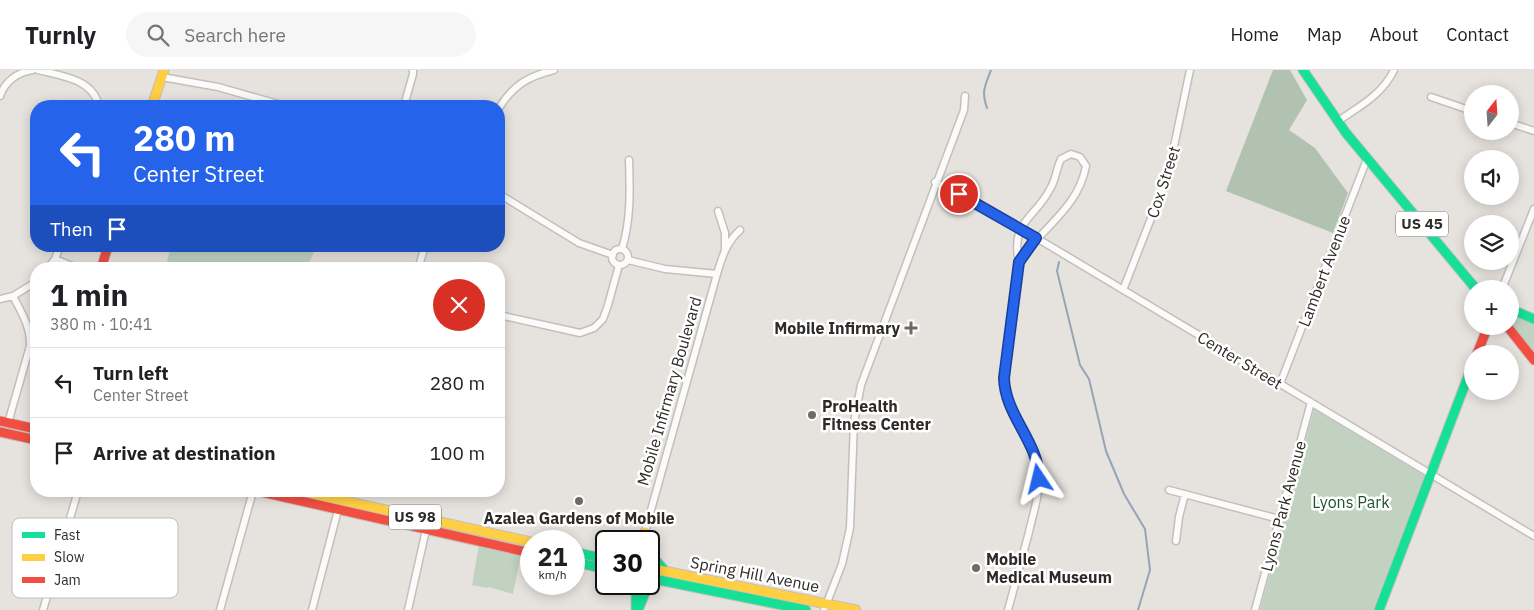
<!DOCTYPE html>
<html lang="en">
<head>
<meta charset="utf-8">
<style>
  :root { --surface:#fff; --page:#f6f6f6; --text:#202124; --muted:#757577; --line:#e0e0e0 }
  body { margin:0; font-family:"IBM Plex Sans",sans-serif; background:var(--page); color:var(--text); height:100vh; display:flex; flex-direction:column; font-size:19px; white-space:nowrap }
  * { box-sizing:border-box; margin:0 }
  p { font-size:16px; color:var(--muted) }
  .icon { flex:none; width:28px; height:28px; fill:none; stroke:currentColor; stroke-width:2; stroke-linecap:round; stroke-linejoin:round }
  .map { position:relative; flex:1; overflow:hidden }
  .side { position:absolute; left:30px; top:192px; width:475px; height:235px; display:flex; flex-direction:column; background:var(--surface); border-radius:20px; box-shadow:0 2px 12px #0003 }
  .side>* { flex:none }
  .hud { position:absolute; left:30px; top:30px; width:475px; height:152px; border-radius:20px; box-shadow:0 2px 12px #0003; background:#2563eb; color:#fff; overflow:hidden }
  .needle { width:32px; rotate:17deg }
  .tools { position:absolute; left:1464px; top:15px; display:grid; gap:10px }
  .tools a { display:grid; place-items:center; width:55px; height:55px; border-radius:50%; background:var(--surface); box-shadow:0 2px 12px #0003; font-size:25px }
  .speed { position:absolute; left:520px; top:460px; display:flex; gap:10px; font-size:25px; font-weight:700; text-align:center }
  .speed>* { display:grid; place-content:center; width:65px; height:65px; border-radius:50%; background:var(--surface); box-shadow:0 2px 12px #0003; line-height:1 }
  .speed small { font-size:12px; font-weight:400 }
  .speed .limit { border:2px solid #111; border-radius:8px; background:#fff; color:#111 }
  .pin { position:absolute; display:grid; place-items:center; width:42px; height:42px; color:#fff; margin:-21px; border:2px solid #fff; border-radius:50%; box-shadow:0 1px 5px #0007 }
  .me { position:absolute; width:55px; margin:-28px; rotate:350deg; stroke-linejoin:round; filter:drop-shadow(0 0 4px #0008) }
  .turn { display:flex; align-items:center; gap:18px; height:105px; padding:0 20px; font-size:22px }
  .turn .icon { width:65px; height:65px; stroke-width:2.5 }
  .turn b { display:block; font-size:35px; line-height:42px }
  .then { display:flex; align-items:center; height:48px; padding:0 20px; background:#0003; gap:10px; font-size:19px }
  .round { display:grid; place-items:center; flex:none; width:52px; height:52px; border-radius:26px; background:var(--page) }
  .headline { display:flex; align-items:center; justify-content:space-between; height:85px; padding:0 20px }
  h1 { font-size:30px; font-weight:700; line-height:38px }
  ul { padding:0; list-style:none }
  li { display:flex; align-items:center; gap:15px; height:70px; padding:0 20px; border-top:1px solid var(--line) }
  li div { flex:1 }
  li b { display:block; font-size:19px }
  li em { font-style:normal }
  header { display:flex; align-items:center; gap:30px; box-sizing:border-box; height:70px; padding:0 25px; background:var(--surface); border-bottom:1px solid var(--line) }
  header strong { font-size:24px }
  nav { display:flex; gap:28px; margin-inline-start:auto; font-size:18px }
  .search { width:350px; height:45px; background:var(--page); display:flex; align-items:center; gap:12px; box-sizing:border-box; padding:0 18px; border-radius:28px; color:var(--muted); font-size:19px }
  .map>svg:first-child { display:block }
  .green { fill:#c1d2c1 }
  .forest { fill:#b1c2b1 }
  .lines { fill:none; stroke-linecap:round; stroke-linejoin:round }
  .stream { stroke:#96a4b9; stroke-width:2 }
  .street-casing { stroke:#c3bfbd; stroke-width:9 }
  .fast-casing { stroke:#c3bfbd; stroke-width:11 }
  .slow-casing { stroke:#c3bfbd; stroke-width:11 }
  .jam-casing { stroke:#c3bfbd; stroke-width:11 }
  .street { stroke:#fbfbfa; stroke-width:6 }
  .fast { stroke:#16e098; stroke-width:9 }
  .slow { stroke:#ffcf43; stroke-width:9 }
  .jam { stroke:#f24e42; stroke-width:9 }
  .route-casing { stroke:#184099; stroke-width:12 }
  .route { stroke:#2563eb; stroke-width:9 }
  .poi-dot { fill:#6e6a68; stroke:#fff; stroke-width:2 }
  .labels { text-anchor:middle; stroke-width:5; stroke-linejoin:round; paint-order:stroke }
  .shield { fill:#fff; stroke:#6c6a68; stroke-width:1 }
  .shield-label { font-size:15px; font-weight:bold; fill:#2d2a28 }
  .street-label { font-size:16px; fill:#2d2a28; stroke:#fff }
  .poi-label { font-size:16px; font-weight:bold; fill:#2d2a28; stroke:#fff; text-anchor:start }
  .park-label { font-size:16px; fill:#1d532f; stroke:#fff }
  .key { fill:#fff; stroke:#c0bfbe; stroke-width:1 }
  .key-label { font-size:14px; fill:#2d2a28 }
</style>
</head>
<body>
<header>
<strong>Turnly</strong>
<div class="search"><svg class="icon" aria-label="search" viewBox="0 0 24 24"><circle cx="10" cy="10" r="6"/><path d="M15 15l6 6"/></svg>Search here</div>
<nav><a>Home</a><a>Map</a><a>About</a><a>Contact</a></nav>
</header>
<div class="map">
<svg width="1534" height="540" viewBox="0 0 1534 540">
  <rect width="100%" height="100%" fill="#e6e2de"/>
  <!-- green -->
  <path class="green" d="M171,176H317L306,199H165Z
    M1510,243L1534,252V285L1510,256Z
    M1314,339L1425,406L1373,540H1260Z
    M479,475L521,484L513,524L489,517L488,518L472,515Z"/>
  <!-- forest -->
  <path class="forest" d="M1273,0H1290L1307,30L1289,60L1315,78L1348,123L1333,163L1226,121Z"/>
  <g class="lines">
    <!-- stream -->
    <path class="stream" d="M987,38C981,21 985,16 991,0
      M1059,192L1057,201L1080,295L1089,309L1106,381L1124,424L1145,459L1150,500L1138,540"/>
    <defs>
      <path id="street" d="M38,0C62,6 93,9 99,36
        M162,7L218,17L285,36
        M0,26C5,11 18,2 33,0
        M1431,27L1472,41
        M404,36L413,4V0
        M499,38C513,15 529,6 554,0
        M1338,51C1359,37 1383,24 1394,0
        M1510,53L1534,61
        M1071,84L1080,87L1086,96C1078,139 1041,158 1019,192C1010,151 1035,149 1050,119C1056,110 1056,99 1061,89Z
        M935,112L1045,173L1534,466
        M499,124L579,173L613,185
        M718,141L725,163V179
        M622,179C631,149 630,121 629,90
        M612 187a8 8 0 1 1 16 0a8 8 0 1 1-16 0Z
        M55,189L79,199
        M628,190L665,199L717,204
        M47,199L55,189L60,176
        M418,199L425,176
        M1502,219L1534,139
        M1123,220L1168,105L1190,0
        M0,229L13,226L36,212
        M499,245L580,263L594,258L603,249L608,235L619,195
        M1280,314L1367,89
        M8,353L30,276C31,257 21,242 13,226
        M1169,420L1279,449
        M644,465L717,204C722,187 726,173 740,160
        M1176,471L1179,447L1185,424
        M62,473L162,500
        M43,540L78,421
        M220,540L253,421
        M312,540L338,440
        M408,540L426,460
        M824,540L842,494L850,458L854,352L861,315L964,40L965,26
        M1008,540C1015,514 1022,488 1029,462C1034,439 1044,414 1036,390C1028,361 1005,339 1004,308L1019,192
        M1255,540L1311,332"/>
      <path id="fast" d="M1303,0L1346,63L1476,219
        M1510,239L1534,249
        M649,477L653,487L665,501
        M574,482L606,489
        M574,492L606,499
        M649,508L806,540
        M636,514V540
        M638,540L648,516L656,509
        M1379,540L1472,296"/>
      <path id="slow" d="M152,36L164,0
        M300,421L531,472
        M637,471L645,462
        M649,498L856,540"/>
      <path id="jam" d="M101,199L108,176
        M1507,256L1534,290
        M1477,284L1488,256
        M0,351L36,359
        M0,362L36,370
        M257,421L531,483"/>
    </defs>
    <!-- street casing -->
    <use href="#street" class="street-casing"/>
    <!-- fast casing -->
    <use href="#fast" class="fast-casing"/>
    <!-- slow casing -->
    <use href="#slow" class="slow-casing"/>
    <!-- jam casing -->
    <use href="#jam" class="jam-casing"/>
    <!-- street -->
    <use href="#street" class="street"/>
    <!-- fast -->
    <use href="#fast" class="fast"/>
    <!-- slow -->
    <use href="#slow" class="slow"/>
    <!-- jam -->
    <use href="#jam" class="jam"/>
  </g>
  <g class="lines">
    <defs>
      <path id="route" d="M959,124L1036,168L1019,192L1004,308C1005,346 1039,372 1039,409"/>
    </defs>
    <!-- route casing -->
    <use href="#route" class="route-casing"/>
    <!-- route -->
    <use href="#route" class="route"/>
  </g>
  <!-- markers -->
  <g class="poi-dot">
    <path d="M908.5 250.5h5v5h5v5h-5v5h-5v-5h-5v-5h5z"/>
    <circle cx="812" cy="345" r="5"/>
    <circle cx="579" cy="431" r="5"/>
    <circle cx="976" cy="498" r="5"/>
  </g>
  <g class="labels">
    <!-- shield labels -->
    <g class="shield">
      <rect x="1396" y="141.5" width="52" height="25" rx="4"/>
      <rect x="389" y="434.5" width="52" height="25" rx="4"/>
    </g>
    <g class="shield-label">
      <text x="1422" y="159">US 45</text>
      <text x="415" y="452">US 98</text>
    </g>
    <!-- street labels -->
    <g class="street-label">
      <text transform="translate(1163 112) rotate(-72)" y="6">Cox Street</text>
      <text transform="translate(1324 201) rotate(-69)" y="6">Lambert Avenue</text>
      <text transform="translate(1240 290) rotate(31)" y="6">Center Street</text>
      <text transform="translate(669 321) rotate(-74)" y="6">Mobile Infirmary Boulevard</text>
      <text transform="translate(1283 436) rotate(-75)" y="6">Lyons Park Avenue</text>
      <text transform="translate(755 504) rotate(11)" y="6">Spring Hill Avenue</text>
    </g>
    <!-- poi labels -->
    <g class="poi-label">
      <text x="900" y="264" text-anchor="end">Mobile Infirmary</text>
      <text x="822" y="342">ProHealth<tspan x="822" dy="18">Fitness Center</tspan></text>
      <text x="579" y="454" text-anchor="middle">Azalea Gardens of Mobile</text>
      <text x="986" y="495">Mobile<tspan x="986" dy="18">Medical Museum</tspan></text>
    </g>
    <!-- park labels -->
    <g class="park-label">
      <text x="1351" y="438">Lyons Park</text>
    </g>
  </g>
  <!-- legend -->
  <rect x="12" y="448" width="166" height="80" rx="8" class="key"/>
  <rect x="22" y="462" width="23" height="6" fill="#16e098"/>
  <rect x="22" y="484" width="23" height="7" fill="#ffcf43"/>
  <rect x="22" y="507" width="23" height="6" fill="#f24e42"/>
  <g class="key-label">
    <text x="54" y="470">Fast</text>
    <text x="54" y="492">Slow</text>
    <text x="54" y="515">Jam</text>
  </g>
</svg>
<div class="tools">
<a><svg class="needle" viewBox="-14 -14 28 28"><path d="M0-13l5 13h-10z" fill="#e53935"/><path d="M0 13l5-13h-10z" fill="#757577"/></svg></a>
<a><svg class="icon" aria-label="sound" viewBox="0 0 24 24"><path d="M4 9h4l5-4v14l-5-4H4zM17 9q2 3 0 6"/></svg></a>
<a><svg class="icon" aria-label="layers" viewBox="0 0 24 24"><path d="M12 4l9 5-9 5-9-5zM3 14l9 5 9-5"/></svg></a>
<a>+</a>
<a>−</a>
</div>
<div class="speed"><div>21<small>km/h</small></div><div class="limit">30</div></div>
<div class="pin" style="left:959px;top:124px;background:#d93025"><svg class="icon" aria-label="arrive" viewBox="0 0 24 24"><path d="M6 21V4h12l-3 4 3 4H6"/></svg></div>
<svg class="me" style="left:1039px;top:409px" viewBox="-20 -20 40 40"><path d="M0-17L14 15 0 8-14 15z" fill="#2563eb" stroke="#fff" stroke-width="4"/></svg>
<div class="hud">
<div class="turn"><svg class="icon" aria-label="left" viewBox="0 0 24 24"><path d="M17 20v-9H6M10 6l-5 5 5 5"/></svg><div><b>280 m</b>Center Street</div></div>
<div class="then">Then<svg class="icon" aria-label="arrive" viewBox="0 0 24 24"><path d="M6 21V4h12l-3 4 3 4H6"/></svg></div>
</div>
<section class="side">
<div class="headline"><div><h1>1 min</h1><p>380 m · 10:41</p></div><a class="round" style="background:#d93025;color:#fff"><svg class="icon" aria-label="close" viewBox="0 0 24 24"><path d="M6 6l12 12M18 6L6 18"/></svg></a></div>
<ul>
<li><svg class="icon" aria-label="left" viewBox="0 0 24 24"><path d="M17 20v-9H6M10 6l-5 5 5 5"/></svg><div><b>Turn left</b><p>Center Street</p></div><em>280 m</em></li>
<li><svg class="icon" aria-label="arrive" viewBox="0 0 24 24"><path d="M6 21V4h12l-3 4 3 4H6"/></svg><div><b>Arrive at destination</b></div><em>100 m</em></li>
</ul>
</section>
</div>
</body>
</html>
